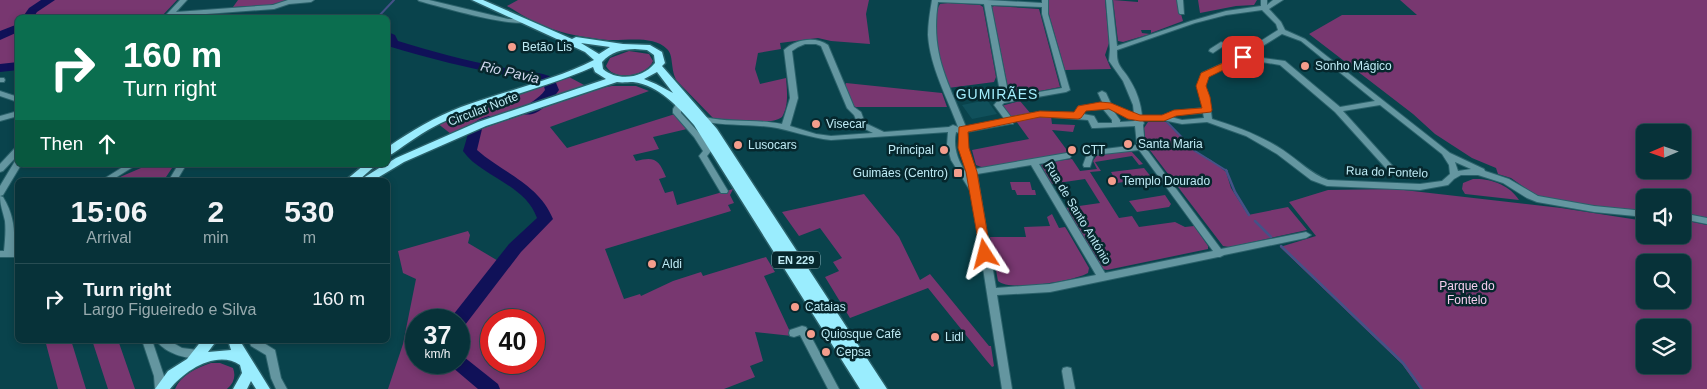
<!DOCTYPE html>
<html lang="en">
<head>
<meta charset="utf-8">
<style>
  :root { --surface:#073239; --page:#103a41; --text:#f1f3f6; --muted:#98aaae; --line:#284d53 }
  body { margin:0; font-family:Arial,sans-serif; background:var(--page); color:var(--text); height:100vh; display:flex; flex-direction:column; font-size:19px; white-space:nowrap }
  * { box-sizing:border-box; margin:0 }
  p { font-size:16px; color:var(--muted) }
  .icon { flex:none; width:28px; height:28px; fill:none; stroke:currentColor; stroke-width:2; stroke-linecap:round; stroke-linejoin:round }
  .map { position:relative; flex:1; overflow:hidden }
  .panel { position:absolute; left:15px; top:178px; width:375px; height:165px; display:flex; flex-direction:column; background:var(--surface); border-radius:8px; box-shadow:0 2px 8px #0003,0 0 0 1px var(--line) }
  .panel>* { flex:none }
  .hud { position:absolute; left:15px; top:15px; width:375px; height:152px; border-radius:8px; box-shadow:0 2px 8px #0003,0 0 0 1px var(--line); background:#0b6e4f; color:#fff; overflow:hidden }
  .needle { width:32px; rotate:268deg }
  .fabs { position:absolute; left:1636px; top:124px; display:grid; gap:10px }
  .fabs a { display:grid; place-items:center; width:55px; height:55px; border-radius:8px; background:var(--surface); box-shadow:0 2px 8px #0003,0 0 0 1px var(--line); font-size:25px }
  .speed { position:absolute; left:405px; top:309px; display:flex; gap:10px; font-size:25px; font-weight:700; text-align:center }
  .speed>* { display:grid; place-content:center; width:65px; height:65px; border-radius:50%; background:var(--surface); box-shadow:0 2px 8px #0003,0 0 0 1px var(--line); line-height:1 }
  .speed small { font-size:12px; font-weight:400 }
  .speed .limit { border:8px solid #d22; background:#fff; color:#111 }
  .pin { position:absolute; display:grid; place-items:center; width:42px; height:42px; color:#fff; margin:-21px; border-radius:10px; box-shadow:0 2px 8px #0006 }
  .me { position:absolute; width:55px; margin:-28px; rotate:351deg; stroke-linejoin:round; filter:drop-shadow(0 0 4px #0008) }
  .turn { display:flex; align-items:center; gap:18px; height:105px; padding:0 25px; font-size:22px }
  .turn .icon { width:65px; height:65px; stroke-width:2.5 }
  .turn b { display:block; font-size:35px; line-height:42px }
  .then { display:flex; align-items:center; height:48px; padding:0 25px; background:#0003; gap:10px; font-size:19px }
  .eta { display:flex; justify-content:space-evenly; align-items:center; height:85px; text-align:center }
  .eta b { font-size:30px; font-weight:600; line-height:35px }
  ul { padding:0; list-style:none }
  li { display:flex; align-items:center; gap:15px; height:70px; padding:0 25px; border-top:1px solid var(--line) }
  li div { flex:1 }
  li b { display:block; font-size:19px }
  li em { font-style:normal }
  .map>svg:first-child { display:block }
  .built { fill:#10505b }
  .green { fill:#783770; fill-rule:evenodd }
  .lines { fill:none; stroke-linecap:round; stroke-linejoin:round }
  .stream-far1 { stroke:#445287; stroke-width:2 }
  .stream { stroke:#445287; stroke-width:2.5 }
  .river { fill:#101158; fill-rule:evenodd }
  .minor-casing { stroke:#2a616a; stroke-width:2 }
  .major-casing { stroke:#2a616a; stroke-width:3 }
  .minor { fill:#6496a0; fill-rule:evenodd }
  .major { fill:#9aedfe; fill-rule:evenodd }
  .route { fill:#ea580c; stroke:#983908 }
  .poi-dot { fill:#f49d8c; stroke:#06272d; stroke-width:2 }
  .labels { text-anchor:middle; stroke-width:5; stroke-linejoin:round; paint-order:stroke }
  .shield { fill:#06272d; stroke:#87b0b8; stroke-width:1 }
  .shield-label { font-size:11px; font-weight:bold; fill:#beeaf4 }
  .poi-label { font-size:12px; fill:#beeaf4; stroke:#06272d; text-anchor:start }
  .street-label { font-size:12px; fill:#beeaf4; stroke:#06272d }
  .park-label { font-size:12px; fill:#f5ceee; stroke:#06272d }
  .water-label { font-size:14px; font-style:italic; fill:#d0d7ed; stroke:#06272d }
  .neighbourhood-label { font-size:14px; letter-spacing:1px; fill:#a4effe; stroke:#06272d }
</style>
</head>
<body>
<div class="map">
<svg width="1707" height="389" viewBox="0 0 1707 389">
  <rect width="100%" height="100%" fill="#09434c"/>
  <!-- built -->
  <path class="built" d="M987,100L997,114L972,119L962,105Z"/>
  <!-- green -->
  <path class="green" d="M0,0H177L161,17L18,18L17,64L0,66Z
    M238,0H289L270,5L233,7Z
    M518,0H869L866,14L870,44L831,41L818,38L780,43L781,49L758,53L755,69L760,84L786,78C787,91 789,105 782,117C771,126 728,120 713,118L677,81C670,70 674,55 667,49C653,35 626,41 608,40C587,38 563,34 544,26C531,21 519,13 507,6Z
    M1049,0H1105L1109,43L1105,55L1111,69L1065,70L1048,11Z
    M1113,0L1138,2V0H1177L1183,21L1151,33V30H1141L1142,33L1150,34L1123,42L1118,41Z
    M1198,0H1257L1254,5L1236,6L1200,13Z
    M1400,0H1707V218L1683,214L1682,198H1645V212L1574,203L1537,196L1511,178L1498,174L1496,168L1472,158L1435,134L1413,114L1309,34L1342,15H1417ZM1645,132H1682V170H1645Z
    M948,3L980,5L983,7L996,77L994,82L948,88C941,67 927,25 940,4Z
    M994,6L1039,9L1060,87L1020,95L1009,93L992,7Z
    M629,51L649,54L653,61C647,76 614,82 606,66L610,58Z
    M569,77L586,86L451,134L437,123L471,109Z
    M846,83L942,93L947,107H856L853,106L845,86Z
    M612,86H636L649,91L550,127L567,148L675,114L687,129L653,137L659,149L633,155L636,161C655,156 659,160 666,177L659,179L665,193L673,191L677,205L733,189L730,195L734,203L728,205L731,211L605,249L624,299L640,294L641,296L673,281L701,272L703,276L766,257L775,272L764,276L792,336L755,332L763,361L750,366L755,377L724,389H388L403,344L416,279L403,273L398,251L468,231L470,235L468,243L500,262L547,221C546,202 510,175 494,166C486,161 479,159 473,150L478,141L475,131L601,88ZM416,320H459V362H416ZM491,320H534V362H491Z
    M1020,101L1031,114L1011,118L1001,106Z
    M1039,116H1051L1052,124L1075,125L1073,132L1052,130L1069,153L984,168L976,165L972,150L1029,139L1016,121Z
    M1148,122H1166L1194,151L1211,160L1226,172L1231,188L1248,215L1288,207L1307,230L1229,247L1223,246L1146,145L1144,128Z
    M1131,151L1143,164L1139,165L1132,156L1095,162L1101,171L1090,172L1119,218L1132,216L1139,227L1175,222L1185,227L1194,226L1208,246V249L1107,270L1102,269L1065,208L1100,203L1085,179L1051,184L1041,165L1049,162L1072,159L1080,171L1097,169L1093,161L1097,155Z
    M148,165H174L164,180H113Z
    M1144,168L1152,178L1117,183L1111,172Z
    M1473,179C1490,178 1510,185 1519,200L1465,194L1462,189L1463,183Z
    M1010,182H1030L1032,190H1035L1036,195H1017L1015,190H1012Z
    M1395,189L1561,208L1645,221V235H1682L1683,220L1707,225V389H1420L1402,364L1280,247L1316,236L1289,202L1328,190ZM1682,262V300H1645V262ZM1645,328H1682V365H1645Z
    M864,194L899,237L920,280L930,274L989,346H991L994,366L992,367L986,360L928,288L850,318L825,277L839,271L833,262L842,258L820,228L799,236L782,212Z
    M1165,195L1171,204L1169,207L1137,212L1129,201Z
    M1052,214L1059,228L1065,227L1067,230L1089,268L1088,273C1074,281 1010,292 998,281L990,237H1026L1024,227L1050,226L1047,217Z
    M45,340H71L86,389H58Z
    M92,340H118L135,389H108Z
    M211,363H220L233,368C236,376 234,383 227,389H175C181,375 196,368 211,363Z"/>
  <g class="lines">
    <!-- stream-far1 -->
    <path class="stream-far1" d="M377,18L394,0
      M1167,122L1195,151L1227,171"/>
    <!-- stream -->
    <path class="stream" d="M1226,170L1235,192L1249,215
      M1255,221L1271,237
      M1281,246L1403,363L1422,389"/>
    <!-- river -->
    <path class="river" d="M41,0H55L37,12L33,18H22L29,8Z
      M18,24V32L0,40V31Z
      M388,32L395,35L398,41C431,51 466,61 500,67C518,71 537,70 554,78L559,90C551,101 538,118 523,114L521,111C528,103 539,99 545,90L543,83L538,80C487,73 437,61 388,46Z
      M18,62V70L0,72V64Z
      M489,116L496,120L482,129L477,150C503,173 539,184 553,219L521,252L465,325L459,326V320H450L453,315L509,244L537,218C525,184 480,176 463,151C470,132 466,122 489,116Z
      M459,355L464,357L498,384L500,389H478L452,367L449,362H459Z"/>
    <defs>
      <path id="minor" d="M180,0H187L176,12L273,5L288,0H314L311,2L289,4L274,9L166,17V15Z
        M418,0H429L508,19H525L528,21C515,29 438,6 419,1Z
        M932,0H987L1042,3V0H1048V14L1070,90L1066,92L1004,103L1002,105L1011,117L1040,112L1075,113L1079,106L1103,104L1098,93L1102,91L1106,93L1111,104L1134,114L1133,105L1123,81L1109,61L1110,49L1106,0H1112L1117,46L1191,21L1226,11L1261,6V0H1267V5L1273,0H1283L1269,9L1281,22L1285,30L1305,39L1450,153L1484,169L1485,171L1509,179L1538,196L1594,206L1645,211V217L1594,212L1537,202L1527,198L1503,183L1478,175H1461L1454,179L1448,185L1420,190L1327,186L1311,180L1277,154L1246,136L1207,122L1182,124L1163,120H1142L1144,123L1143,125L1145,147L1221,249L1306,232L1311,235L1306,238L1224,255L1220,257H1218L1050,292L997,295L1012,389H1002L971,192L951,160L947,145L948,132L831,140C810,138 791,130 771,127C748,124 725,126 702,121L701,119L705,117C730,123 757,119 782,124L790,98L784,50C795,39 816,36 828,45L854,107L861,112L865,123L884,132L949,127L953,125L958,127C947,97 930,67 928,35C928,23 930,12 932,0ZM938,2L984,4L1000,92L1003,98L999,99L994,105L1005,120L966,127C948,81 930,54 938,2ZM991,5L1042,7V14L1062,88L1010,97L1008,92ZM1262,10L1276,24L1278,30L1245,51L1221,42L1210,49L1209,51L1213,53L1222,47L1241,55L1202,73L1197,86L1201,97L1203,108L1174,111L1162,116H1142C1141,104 1137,92 1131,82C1124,68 1116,68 1117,50L1195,23L1226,15ZM1282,34L1301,41L1375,101L1340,107L1285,61L1248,56L1253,52ZM805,44H816L821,46L847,108L854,115L859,126L873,133L831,136L816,134L790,126L798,98L792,51L798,47ZM1244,59L1280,65L1335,112L1392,175H1398L1399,173L1343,111L1380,105L1442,154L1449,165L1450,174L1442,181L1420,184L1328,180C1311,174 1298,160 1283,150C1260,135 1237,127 1212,119L1209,97L1205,86L1208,76ZM1103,109L1112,120V123H1098L1094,116L1083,114L1085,110ZM1112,109L1128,118L1134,119L1135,121L1120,122V120ZM1203,113L1204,118L1182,120L1171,117L1176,115ZM1040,116L1088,120L1092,128H1095L1135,126L1137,145L1088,151L1083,165L1084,167H1090L1094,155L1139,150L1213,251L1105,273L1039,164L1070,158L1071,156L1070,154L1067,153L975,169C969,155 967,147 967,132L1010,124H1013L1014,121ZM956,132L959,133V147L967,171H965C957,159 953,146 956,132ZM1455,162L1471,169L1458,171ZM1031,165L1096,275L1050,284L996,288L977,174Z
        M1177,0H1183L1184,14H1180L1179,13Z
        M0,78H4L5,80L4,82H0Z
        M0,91L18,97V102L0,96Z
        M677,102H683L684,104L681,109V113L700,134L711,151L707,156L728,191L727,193H721L699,156L703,151L694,137L673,113V109Z
        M18,111V116L0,121V116Z
        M15,148H18V155L3,171L0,172V164Z
        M15,161H18V165H21L3,195L0,196V186Z
        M126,165H136L112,180H102Z
        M178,165H186L177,180H169Z
        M0,196L3,197C14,215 15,230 14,251H18V257H0V251H4C5,241 6,231 5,221C3,212 0,205 0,196Z
        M1682,213L1707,218V224L1682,219Z
        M802,326L806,327L839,389H828L800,335L794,337L790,336L789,333L790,330Z
        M142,340H152L164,376L165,389H155L154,376Z
        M156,340H168L182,348L206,351L207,354L206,357C190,361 165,354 156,340Z
        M251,340H259L275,350L281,378L287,389H276L271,378L266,355L251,346L250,343Z
        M1067,367L1071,368L1075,389H1065L1062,371L1063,368Z"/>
      <path id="major" d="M472,0H483L572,39L576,37L623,44L650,45L662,52L665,63L662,66L717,129L887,389H860L694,125C678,107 659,85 633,82C628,82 622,83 617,82L486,126L404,162L374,180H360L384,165H388V163L396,158L478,122L606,79L595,72L593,67C543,89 489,100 441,123C423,132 408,143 392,154L388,155V147C411,131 435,117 461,107C505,91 552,81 594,60L585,52ZM581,43L610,47L599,54ZM635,49L647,50L654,55L655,63C643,78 618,82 603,69L602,62C611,52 622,49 635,49ZM657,72L673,93L656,84L644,79Z
        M364,165H376L359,180H346Z
        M202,340H217L208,352L231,350L228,340H242V344L270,389H256L251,381L247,389H233L242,373L240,365C217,349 184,371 170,389H155L168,371L187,359Z"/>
    </defs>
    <!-- minor casing -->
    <use href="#minor" class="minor-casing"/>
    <!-- major casing -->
    <use href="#major" class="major-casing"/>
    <!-- minor -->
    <use href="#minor" class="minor"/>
    <!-- major -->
    <use href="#major" class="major"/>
  </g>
  <!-- route -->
  <path class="route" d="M1243,54L1248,57L1246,59L1209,77L1206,86L1210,97L1212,110L1211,112L1176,116L1164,121H1140L1128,119L1109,109L1086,111L1081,118L1078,119L1040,117L968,132L969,148L977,172L991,254L990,257H981L966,172L958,148L959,127L1040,111L1074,112L1078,106L1100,102L1111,103L1140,115H1162L1174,110L1202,108L1196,86L1201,73Z"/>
  <!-- markers -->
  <g class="poi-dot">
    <circle cx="512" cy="47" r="5"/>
    <circle cx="1305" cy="66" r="5"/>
    <circle cx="816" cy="124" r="5"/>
    <circle cx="1128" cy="144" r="5"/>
    <circle cx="738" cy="145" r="5"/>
    <circle cx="944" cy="150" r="5"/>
    <circle cx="1072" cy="150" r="5"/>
    <rect x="953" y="168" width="10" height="10" rx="2.5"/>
    <circle cx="1112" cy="181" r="5"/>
    <circle cx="652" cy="264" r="5"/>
    <circle cx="795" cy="307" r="5"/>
    <circle cx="811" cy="334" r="5"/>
    <circle cx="935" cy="337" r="5"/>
    <circle cx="826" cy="352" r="5"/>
  </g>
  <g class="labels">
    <!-- shield labels -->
    <rect class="shield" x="772" y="251.5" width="48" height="17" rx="4"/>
    <g class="shield-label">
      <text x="796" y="264">EN 229</text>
    </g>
    <!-- poi labels -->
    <g class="poi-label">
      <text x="522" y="51">Betão Lis</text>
      <text x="1315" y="70">Sonho Mágico</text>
      <text x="826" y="128">Visecar</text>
      <text x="1138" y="148">Santa Maria</text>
      <text x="748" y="149">Lusocars</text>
      <text x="934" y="154" text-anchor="end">Principal</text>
      <text x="1082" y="154">CTT</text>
      <text x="948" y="177" text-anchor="end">Guimães (Centro)</text>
      <text x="1122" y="185">Templo Dourado</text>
      <text x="662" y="268">Aldi</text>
      <text x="805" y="311">Cataias</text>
      <text x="821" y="338">Quiosque Café</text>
      <text x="945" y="341">Lidl</text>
      <text x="836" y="356">Cepsa</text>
    </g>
    <!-- street labels -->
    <g class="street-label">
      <text transform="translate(483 109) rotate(-21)" y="4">Circular Norte</text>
      <text transform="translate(1387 172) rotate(2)" y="4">Rua do Fontelo</text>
      <text transform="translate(1078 213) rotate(59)" y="4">Rua de Santo António</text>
    </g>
    <!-- park labels -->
    <g class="park-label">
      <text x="1467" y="290">Parque do<tspan x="1467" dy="14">Fontelo</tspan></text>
    </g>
    <!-- water labels -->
    <g class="water-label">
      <text transform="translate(510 72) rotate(13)" y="5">Rio Pavia</text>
    </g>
    <!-- neighbourhood labels -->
    <g class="neighbourhood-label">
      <text x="997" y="99">GUMIRÃES</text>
    </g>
  </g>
</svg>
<div class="fabs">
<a><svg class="needle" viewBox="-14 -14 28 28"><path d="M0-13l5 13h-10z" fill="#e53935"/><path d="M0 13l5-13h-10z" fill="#98aaae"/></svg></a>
<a><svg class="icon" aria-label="sound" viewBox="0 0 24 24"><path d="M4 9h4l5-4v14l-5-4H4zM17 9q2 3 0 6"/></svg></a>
<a><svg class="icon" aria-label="search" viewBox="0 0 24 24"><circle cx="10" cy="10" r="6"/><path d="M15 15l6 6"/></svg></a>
<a><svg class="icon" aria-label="layers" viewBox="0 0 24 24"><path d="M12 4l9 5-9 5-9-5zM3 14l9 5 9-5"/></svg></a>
</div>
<div class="speed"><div>37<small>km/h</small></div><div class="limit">40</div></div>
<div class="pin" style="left:1243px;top:57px;background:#d93025"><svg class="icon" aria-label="arrive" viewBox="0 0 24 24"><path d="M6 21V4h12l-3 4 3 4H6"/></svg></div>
<svg class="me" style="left:985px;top:254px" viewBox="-20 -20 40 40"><path d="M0-17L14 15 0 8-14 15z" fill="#ea580c" stroke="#fff" stroke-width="4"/></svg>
<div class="hud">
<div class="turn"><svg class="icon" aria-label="right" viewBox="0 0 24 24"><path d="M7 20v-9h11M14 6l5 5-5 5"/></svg><div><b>160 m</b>Turn right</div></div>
<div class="then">Then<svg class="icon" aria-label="ahead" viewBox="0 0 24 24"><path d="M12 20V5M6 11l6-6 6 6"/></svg></div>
</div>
<section class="panel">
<div class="eta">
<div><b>15:06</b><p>Arrival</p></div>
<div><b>2</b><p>min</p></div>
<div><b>530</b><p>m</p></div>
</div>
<ul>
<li><svg class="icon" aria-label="right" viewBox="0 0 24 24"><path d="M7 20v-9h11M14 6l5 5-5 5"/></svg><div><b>Turn right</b><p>Largo Figueiredo e Silva</p></div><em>160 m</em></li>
</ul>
</section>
</div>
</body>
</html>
